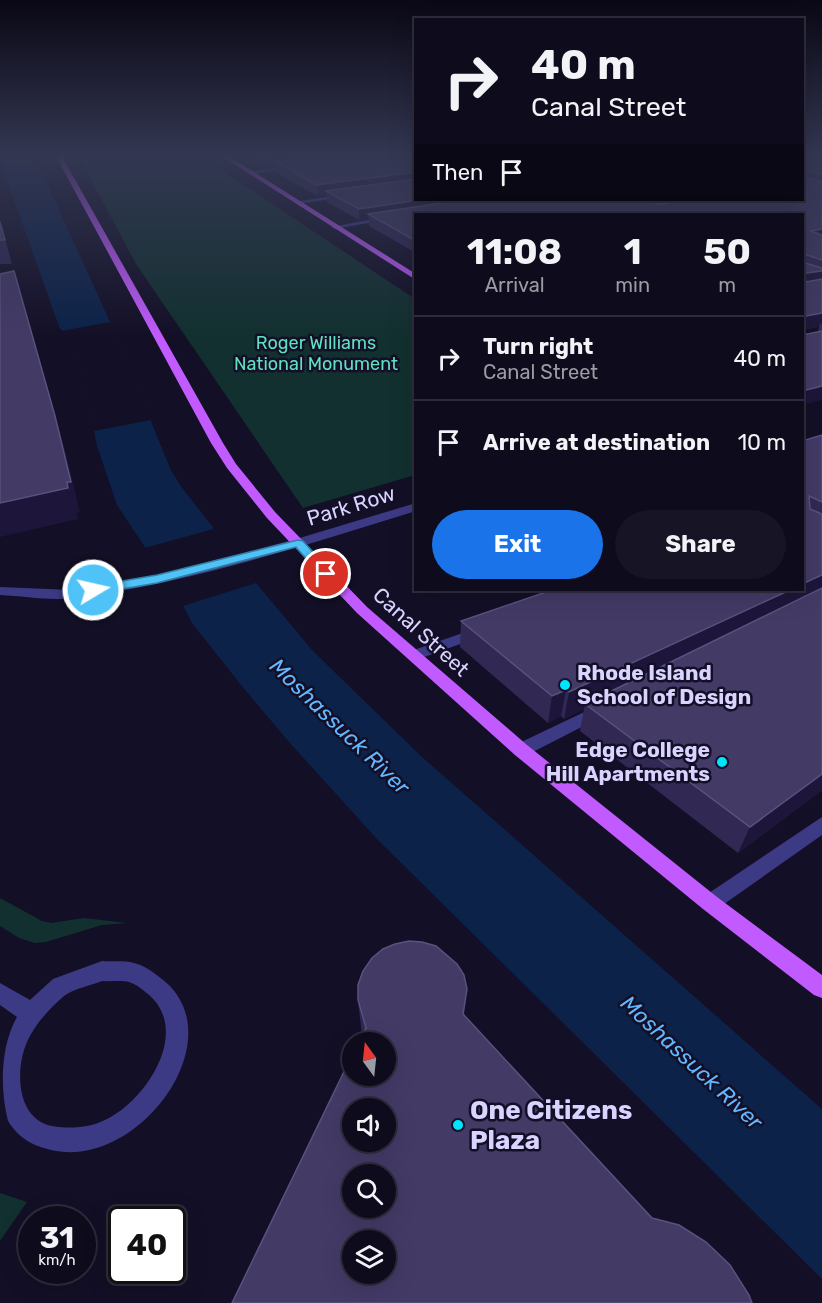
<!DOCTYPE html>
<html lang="en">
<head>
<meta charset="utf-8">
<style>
  :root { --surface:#0e0b1c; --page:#171425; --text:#f1f3f6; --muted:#9b9ba3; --line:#2e2b3b; --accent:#1a73e8 }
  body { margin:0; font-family:Rubik,sans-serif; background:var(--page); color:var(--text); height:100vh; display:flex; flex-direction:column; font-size:22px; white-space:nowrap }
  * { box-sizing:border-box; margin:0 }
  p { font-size:20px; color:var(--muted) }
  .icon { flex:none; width:33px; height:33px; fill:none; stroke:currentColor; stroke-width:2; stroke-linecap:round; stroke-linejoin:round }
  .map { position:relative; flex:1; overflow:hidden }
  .panel { position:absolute; left:414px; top:213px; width:390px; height:378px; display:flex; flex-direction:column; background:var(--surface); border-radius:0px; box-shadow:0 6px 24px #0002,0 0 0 2px var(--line) }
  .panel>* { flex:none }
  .guide { position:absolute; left:414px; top:18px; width:390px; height:183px; border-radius:0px; box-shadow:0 6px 24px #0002,0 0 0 2px var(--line); background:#0e0b1c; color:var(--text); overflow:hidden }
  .needle { width:39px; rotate:345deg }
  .fabs { position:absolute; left:342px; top:1032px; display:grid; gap:12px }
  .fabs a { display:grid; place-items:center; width:54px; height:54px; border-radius:50%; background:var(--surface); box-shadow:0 6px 24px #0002,0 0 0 2px var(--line); font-size:30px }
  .speed { position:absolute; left:18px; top:1206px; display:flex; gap:12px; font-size:30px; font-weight:700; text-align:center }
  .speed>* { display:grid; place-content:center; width:78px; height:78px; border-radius:50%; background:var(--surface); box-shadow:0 6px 24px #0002,0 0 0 2px var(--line); line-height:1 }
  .speed small { font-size:15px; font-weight:400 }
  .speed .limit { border:3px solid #111; border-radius:9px; background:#fff; color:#111 }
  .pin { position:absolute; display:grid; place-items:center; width:51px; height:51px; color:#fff; margin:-26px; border:3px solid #fff; border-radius:50%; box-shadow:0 2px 6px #0007 }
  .me { position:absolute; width:66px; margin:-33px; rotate:81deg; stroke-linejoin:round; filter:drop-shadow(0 0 4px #0008) }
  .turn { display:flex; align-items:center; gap:21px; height:126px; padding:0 18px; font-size:27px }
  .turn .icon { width:78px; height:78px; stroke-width:2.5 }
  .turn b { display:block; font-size:42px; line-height:51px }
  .then { display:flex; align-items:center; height:57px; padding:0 18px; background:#0003; gap:12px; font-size:22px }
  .eta { display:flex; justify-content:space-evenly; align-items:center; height:102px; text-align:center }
  .eta b { font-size:36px; font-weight:700; line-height:42px }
  .primary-button { display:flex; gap:12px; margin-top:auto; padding:12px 18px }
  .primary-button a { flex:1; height:69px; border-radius:36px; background:var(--accent); color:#fff; font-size:24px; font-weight:700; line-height:69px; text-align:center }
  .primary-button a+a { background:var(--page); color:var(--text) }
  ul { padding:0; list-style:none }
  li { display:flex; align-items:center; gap:18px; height:84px; padding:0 18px; border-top:2px solid var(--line) }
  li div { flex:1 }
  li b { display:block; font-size:22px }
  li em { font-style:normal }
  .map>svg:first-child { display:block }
  .green { fill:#12302f }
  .water { fill:#0c2248 }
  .pier { fill:#130f26 }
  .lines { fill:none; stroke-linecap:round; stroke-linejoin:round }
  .service { fill:#3d3a85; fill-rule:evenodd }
  .minor { fill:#3d3a85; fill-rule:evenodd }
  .tertiary { fill:#3d3a85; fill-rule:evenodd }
  .primary { fill:#c25bff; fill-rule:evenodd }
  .wall { fill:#312854 }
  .shaded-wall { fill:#1d163a }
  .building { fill:#433a66; stroke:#5a527e; stroke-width:1.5; fill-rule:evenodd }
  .route { fill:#4fc3f7; stroke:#337fa1; stroke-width:1.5 }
  .poi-dot { fill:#00e5ff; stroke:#130f26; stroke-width:2 }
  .labels { text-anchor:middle; stroke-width:5; stroke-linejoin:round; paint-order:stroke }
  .far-park-label { font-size:18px; fill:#5fe0c0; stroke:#130f26 }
  .street-label { font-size:21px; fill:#d9d4ff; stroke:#130f26 }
  .poi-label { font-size:21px; font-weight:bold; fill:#d9d4ff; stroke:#130f26; text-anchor:start }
  .water-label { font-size:22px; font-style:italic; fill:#62b6ff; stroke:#130f26 }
  .near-poi-label { font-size:26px; font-weight:bold; fill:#d9d4ff; stroke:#130f26; text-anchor:start }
</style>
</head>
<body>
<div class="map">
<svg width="822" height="1303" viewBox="0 0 822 1303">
  <rect width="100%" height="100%" fill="#130f26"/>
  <!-- green -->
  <path class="green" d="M78,155H199L415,299V475L303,508L136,264Z
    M0,898L42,921L51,923L84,918L127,923L102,925L46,942L35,943L19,938L0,926Z
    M0,1193L27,1202L0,1241Z"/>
  <!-- water -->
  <path class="water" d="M6,155H37L36,159L146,401L144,404L170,468L180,485L256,583L313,651L421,756L822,1109V1279L376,838L289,742L241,685L192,623L180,600L117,505L97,446L79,358L70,336L60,329L1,164Z"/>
  <!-- pier -->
  <path class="pier" d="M110,322L146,401L144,404L151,420L94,431L79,358L70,336L62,331Z
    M217,528L259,582L180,607L141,549Z"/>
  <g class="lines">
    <!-- service -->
    <path class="service" d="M480,627L487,632L485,635L416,660L408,655L411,651Z
      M599,705L605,707L607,711L605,715L527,755L521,756L515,755L513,750L515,745Z"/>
    <!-- minor -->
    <path class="minor" d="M298,165L300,168L250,174L247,172Z
      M344,194L346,197L297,204L294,202Z
      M389,216L391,219L335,229L331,227Z
      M822,817V835L717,909L710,912L703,909L700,903L703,897Z
      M102,961C112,962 123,960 134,963C143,965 150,970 158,976C238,1031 144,1166 56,1151C35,1147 20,1140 8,1121C0,1089 0,1047 17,1017L0,1005V983L30,1000L53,979ZM102,981C111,982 121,980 129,982C136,984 143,990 148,994C192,1031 146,1101 105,1120C89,1128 70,1129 52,1126C16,1119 15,1069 27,1042C35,1024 49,1009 64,996C75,988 90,986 102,981Z"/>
    <!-- tertiary -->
    <path class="tertiary" d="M416,503V511C306,545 187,584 73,598C50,601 24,596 0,595V587L71,590L157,575L293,540Z"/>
    <!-- primary -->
    <path class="primary" d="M58,155H64V160L223,443L236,464L275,512L367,607L527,745L717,897L822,975V998L814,995L703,909L515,755L357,613L267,518L227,468L211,443L58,160Z
      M220,155H227L416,274V280Z"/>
  </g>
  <!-- wall -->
  <path class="wall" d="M247,155H416V200H802V155H822V400L818,332L819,327L802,330V214H416V253L369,226V219L359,220L327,202L326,195L317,196L277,173V166L267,167Z
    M0,220L12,264H0Z
    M822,435V790L738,853L580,731L584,709L564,719L561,716L548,723L460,647L461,621L802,590V441Z
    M467,989L464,1015L652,1218L362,1036L358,1000Z"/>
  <!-- shaded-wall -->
  <path class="shaded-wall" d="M281,155H366L276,162L277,166L267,167L266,157Z
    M416,172V183L326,191V195L317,196L316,185Z
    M419,200H492L368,214L369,219L359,220V209Z
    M822,229V241L811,231Z
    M14,271L64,446L80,512L77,513L78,519L0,537V503Z
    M822,271V284L802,286L804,275L806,273Z
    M822,313V324L820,323L819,327L802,330L806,316Z
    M822,386V400L802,405V391Z
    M822,575V595L585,704L584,709L564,719L569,692L790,590H802V584Z
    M566,690L561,716L548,723L552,696Z
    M822,774V790L738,853L750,827Z"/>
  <!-- building -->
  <path class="building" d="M263,155H281L266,157Z
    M337,155H416V172L316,185L276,162Z
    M802,155H822V175L804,169V177L822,182V229L811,231L822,235V260L804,254L805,263L822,268V271L806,273L804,275L806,282L822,279V313L806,316L802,314V214H416V241L368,214L462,200H646L658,204L669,203L662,200H802Z
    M416,179V200H419L359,209L326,191Z
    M0,222L5,240H0Z
    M14,271L55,416L71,482H67L68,488L0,503V274Z
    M822,331V386L802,391V335Z
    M822,435V502L809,496L810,509L822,514V575L802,584V441Z
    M822,588V774L750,827L585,704Z
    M552,590H790L569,692L566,690L552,696L461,621Z
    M409,941L422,942L436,946L457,964L464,975L467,989L463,1014L652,1218L679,1225L706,1242L730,1265L749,1295L752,1303H232L352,1055V1076H386V1042H359L366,1028L358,1000V985L363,971L372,958L383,949L395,944ZM352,1108H386V1142H352ZM352,1174H386V1208H352ZM352,1240H386V1274H352Z"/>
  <!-- sky -->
  <linearGradient id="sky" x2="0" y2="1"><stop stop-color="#0a0815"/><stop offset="0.46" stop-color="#333752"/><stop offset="1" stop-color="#333752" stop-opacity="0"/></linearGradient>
  <rect width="822" height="337" fill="url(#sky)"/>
  <!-- route -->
  <path class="route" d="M298,540L303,541L331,572L333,574L331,577H322L296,547L157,583L93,594L87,590L93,586L157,575Z"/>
  <!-- markers -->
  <g class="poi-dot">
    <circle cx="565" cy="685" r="6"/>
    <circle cx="722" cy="762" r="6"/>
    <circle cx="458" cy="1125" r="6"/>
  </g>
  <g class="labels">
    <!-- far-park labels -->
    <g class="far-park-label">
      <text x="316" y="349">Roger Williams<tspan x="316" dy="21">National Monument</tspan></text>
    </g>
    <!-- street labels -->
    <g class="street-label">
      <text transform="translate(351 506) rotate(-17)" y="7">Park Row</text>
      <text transform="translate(421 632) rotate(42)" y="7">Canal Street</text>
    </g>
    <!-- poi labels -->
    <g class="poi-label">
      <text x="577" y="680">Rhode Island<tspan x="577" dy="24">School of Design</tspan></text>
      <text x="710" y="757" text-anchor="end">Edge College<tspan x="710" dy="24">Hill Apartments</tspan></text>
    </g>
    <!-- water labels -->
    <g class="water-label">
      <text transform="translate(340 726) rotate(44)" y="8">Moshassuck River</text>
      <text transform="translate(692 1062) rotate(43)" y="8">Moshassuck River</text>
    </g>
    <!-- near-poi labels -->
    <g class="near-poi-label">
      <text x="470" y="1119">One Citizens<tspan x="470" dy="30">Plaza</tspan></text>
    </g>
  </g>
</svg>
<div class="fabs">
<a><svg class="needle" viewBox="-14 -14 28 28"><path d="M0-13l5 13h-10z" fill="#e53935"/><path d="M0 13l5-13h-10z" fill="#9b9ba3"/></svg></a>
<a><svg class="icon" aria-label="sound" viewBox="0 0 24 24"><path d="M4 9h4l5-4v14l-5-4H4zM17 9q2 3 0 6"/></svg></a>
<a><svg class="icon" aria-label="search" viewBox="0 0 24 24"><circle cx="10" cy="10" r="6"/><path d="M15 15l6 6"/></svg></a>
<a><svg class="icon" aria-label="layers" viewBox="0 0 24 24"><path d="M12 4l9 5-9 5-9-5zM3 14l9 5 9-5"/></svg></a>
</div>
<div class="speed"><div>31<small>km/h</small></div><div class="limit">40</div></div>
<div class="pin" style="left:326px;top:574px;background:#d93025"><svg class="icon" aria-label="arrive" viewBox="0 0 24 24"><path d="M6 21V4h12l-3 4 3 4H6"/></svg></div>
<svg class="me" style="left:93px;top:590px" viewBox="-20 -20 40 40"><circle r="17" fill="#4fc3f7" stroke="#fff" stroke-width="3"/><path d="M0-11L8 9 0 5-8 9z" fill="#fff"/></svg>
<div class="guide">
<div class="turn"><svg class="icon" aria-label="right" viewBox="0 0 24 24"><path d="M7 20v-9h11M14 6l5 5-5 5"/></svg><div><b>40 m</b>Canal Street</div></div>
<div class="then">Then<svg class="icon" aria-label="arrive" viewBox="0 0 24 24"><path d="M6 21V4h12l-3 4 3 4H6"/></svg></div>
</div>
<section class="panel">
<div class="eta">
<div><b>11:08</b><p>Arrival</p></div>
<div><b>1</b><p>min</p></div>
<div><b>50</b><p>m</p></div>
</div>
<ul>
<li><svg class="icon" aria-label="right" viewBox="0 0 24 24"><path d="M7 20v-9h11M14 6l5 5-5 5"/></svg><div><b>Turn right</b><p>Canal Street</p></div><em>40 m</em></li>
<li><svg class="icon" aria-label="arrive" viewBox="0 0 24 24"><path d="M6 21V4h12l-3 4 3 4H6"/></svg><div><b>Arrive at destination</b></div><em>10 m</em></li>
</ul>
<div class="primary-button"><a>Exit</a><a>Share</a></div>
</section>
</div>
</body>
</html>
